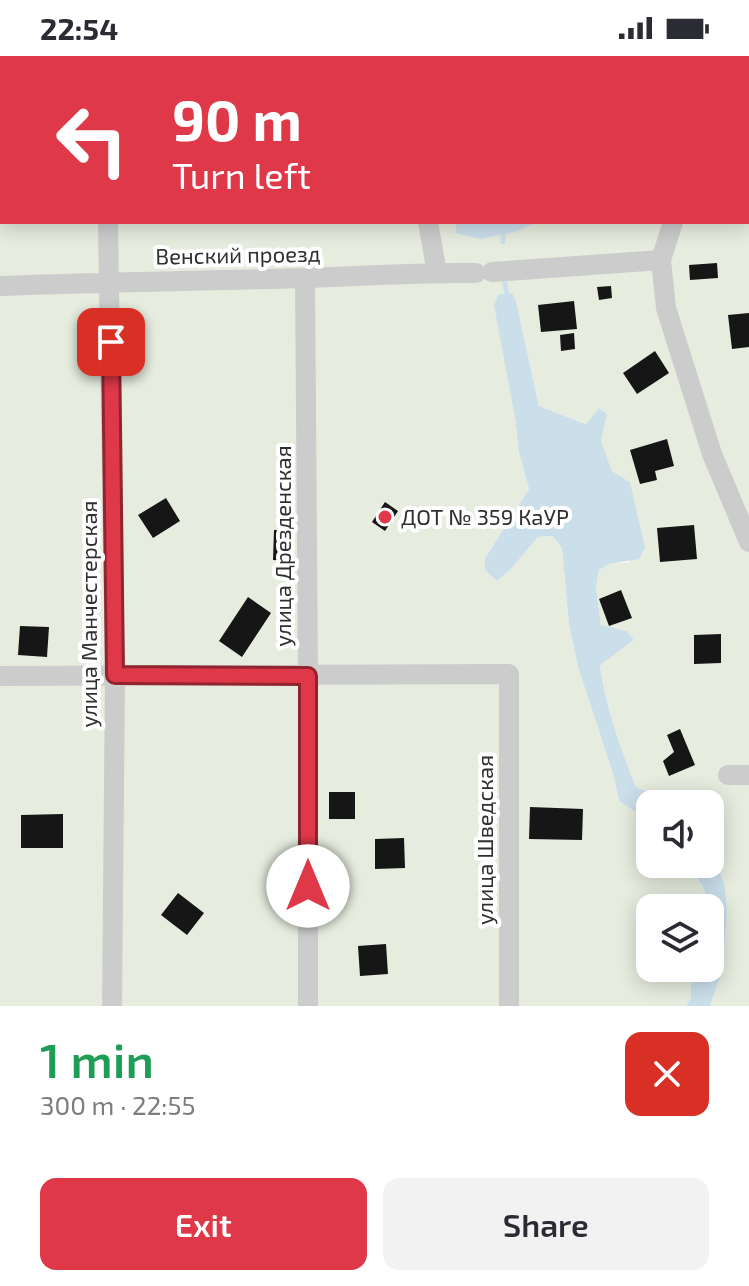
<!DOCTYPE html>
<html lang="en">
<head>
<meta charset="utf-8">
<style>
  :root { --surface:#fff; --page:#f2f2f3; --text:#2b2b33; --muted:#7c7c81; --accent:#df3849 }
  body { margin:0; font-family:"Exo 2",sans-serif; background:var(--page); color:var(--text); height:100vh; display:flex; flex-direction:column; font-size:30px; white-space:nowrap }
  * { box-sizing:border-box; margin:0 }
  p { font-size:26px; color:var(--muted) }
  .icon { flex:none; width:44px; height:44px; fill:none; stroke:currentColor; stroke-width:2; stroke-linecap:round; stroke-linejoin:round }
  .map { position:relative; height:950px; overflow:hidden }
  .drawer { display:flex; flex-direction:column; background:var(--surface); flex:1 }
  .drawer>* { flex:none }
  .guide { position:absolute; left:0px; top:0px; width:750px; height:168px; box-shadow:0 4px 20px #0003; background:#df3849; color:#fff; overflow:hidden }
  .fabs { position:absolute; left:636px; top:734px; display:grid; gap:16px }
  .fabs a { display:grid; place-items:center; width:88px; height:88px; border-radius:16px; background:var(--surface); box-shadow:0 4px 20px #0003; font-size:40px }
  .pin { position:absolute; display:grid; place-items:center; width:68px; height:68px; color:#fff; margin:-34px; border-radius:16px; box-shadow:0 4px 12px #0006 }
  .me { position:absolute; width:88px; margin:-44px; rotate:0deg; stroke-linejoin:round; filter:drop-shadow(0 0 6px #0008) }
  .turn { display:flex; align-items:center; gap:28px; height:168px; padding:0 40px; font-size:36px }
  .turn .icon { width:104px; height:104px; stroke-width:2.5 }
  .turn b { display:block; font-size:56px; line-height:68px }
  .round { display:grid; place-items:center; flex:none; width:84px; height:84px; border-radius:16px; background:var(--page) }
  .head { display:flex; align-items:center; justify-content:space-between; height:136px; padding:0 40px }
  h1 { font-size:48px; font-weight:600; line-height:60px; color:#1e9e55 }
  .button { display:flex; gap:16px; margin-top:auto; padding:16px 40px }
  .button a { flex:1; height:92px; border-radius:16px; background:var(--accent); color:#fff; font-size:32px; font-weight:600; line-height:92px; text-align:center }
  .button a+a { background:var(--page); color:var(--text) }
  .status { display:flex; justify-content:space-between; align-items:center; height:56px; padding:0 40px; background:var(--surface); direction:ltr }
  .status svg { height:22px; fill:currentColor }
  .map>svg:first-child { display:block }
  .green { fill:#e6ecde; fill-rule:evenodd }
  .water { fill:#cbdfeb }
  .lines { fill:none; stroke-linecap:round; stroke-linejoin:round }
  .stream { stroke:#cbdfeb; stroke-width:5 }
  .building { fill:#161616 }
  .minor { stroke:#ccc; stroke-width:20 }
  .route-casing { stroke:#91242f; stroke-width:20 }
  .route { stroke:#df3849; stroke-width:14 }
  .poi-dot { fill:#df3849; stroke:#fff; stroke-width:3 }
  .labels { text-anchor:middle; stroke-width:8; stroke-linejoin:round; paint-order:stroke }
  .street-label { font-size:22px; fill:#2f2f2f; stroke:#fff }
  .poi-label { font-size:22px; fill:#2f2f2f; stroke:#fff; text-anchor:start }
</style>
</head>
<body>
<div class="status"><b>22:54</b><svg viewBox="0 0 49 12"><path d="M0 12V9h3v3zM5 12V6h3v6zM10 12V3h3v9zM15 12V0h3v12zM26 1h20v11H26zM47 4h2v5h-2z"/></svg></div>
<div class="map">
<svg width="749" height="950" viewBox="0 0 749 950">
  <rect width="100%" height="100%" fill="#fff"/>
  <!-- green -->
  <path class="green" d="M0,0H749V950H710L723,913L727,854L725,830L710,792V748H675L636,731C620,691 606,651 600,608L634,584L627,575L601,570L596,532L599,514L609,508L629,506L630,426L612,415L601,385L607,358L599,352L587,368L539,350L516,245L515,362L519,397L529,433L485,502V513L497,525L510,514L538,481L552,480L562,492L569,569L578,611L614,721L619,745L650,766V808H690L705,835L706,852H650V912H697L691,928V942L686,950H0ZM2,2H748V166H537L516,176L456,177L457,166H2Z"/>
  <!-- water -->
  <path class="water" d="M457,166H537L516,176L480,183L455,177Z
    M512,237L516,245L539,350L586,368L599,352L607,358L601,385L612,415L630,426L645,492L639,503L609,508L599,514L596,532L601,569L627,575L634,584L600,609C606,651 620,691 636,731L675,748H650V766L619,745L614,721L578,611L569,569L562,492L552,480L538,481L510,514L497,525L485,514V502L529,433L519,397L515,362L494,249L499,238Z
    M710,792L725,830L727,854L723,913L710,950H686L691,942V928L697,912H710V852H706L705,835L690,808H710Z"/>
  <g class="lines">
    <!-- stream -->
    <path class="stream" d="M503,186L504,166
      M504,223L508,243"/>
  </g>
  <!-- building -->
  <path class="building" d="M717,207L718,222L690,224L689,209Z
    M611,230L612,242L599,244L597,231Z
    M574,245L577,273L541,276L538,249Z
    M749,257V291L732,293L728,259Z
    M574,277L575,293L561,295L560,279Z
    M655,295L669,317L637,338L623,317Z
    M667,383L674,410L655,415L657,424L640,428L630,394Z
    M166,442L180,465L153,482L138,459Z
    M385,446L398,455L385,475L372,466Z
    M694,469L697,503L660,506L657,472Z
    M274,474L294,475L292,505L273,504Z
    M621,534L632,562L609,570L599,543Z
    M248,541L271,557L242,601L219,585Z
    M20,570L49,571L47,601L18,599Z
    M721,578V607L694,608V579Z
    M680,673L695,709L669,720L663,705L674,696L667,679Z
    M329,736H355V763H329Z
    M530,751L583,753L582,784L529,783Z
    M63,758V792H21V759Z
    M404,782L405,812L375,813V783Z
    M178,837L204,857L187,879L161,859Z
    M386,888L388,918L360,920L358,890Z"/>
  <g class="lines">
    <!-- minor -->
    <path class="minor" d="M104,0V2
      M374,0V2
      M474,0L479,2
      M0,40H2
      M748,85L749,84
      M108,166L115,619L112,950
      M428,166L437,217
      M673,166L661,204L666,252L712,398L749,486
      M492,216L661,204
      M305,222L308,620V950
      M0,230C102,226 204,225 305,222C363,220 419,216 476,217
      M0,620L509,618V950
      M728,719H749"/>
  </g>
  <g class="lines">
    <defs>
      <path id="route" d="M111,286L115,619L308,620V830"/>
    </defs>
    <!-- route casing -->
    <use href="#route" class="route-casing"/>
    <!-- route -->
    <use href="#route" class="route"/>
  </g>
  <!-- markers -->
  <circle class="poi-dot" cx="385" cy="461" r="8"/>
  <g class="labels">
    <!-- street labels -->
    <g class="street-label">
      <text transform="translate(238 199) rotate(-1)" y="8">Венский проезд</text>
      <text transform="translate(283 490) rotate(-90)" y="8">улица Дрезденская</text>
      <text transform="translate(89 558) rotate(-90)" y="8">улица Манчестерская</text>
      <text transform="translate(485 784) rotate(-90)" y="8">улица Шведская</text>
    </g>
    <!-- poi labels -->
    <g class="poi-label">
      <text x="401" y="469">ДОТ № 359 КаУР</text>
    </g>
  </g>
</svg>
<div class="fabs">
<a><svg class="icon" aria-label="sound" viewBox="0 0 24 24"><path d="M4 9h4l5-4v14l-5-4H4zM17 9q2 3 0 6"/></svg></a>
<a><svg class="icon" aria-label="layers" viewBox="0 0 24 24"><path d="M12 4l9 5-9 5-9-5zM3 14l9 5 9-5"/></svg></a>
</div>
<div class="pin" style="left:111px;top:286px;background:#d93025"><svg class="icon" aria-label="arrive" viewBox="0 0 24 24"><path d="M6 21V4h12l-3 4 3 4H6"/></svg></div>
<svg class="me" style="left:308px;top:830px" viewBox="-20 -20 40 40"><circle r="19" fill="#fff"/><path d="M0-13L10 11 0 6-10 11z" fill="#df3849"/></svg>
<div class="guide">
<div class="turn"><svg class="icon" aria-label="left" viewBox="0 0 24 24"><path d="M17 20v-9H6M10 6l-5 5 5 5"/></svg><div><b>90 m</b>Turn left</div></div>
</div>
</div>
<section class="drawer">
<div class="head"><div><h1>1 min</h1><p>300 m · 22:55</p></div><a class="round" style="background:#d93025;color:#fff"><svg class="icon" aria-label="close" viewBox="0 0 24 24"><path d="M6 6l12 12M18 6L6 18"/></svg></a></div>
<div class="button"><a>Exit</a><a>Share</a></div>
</section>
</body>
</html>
